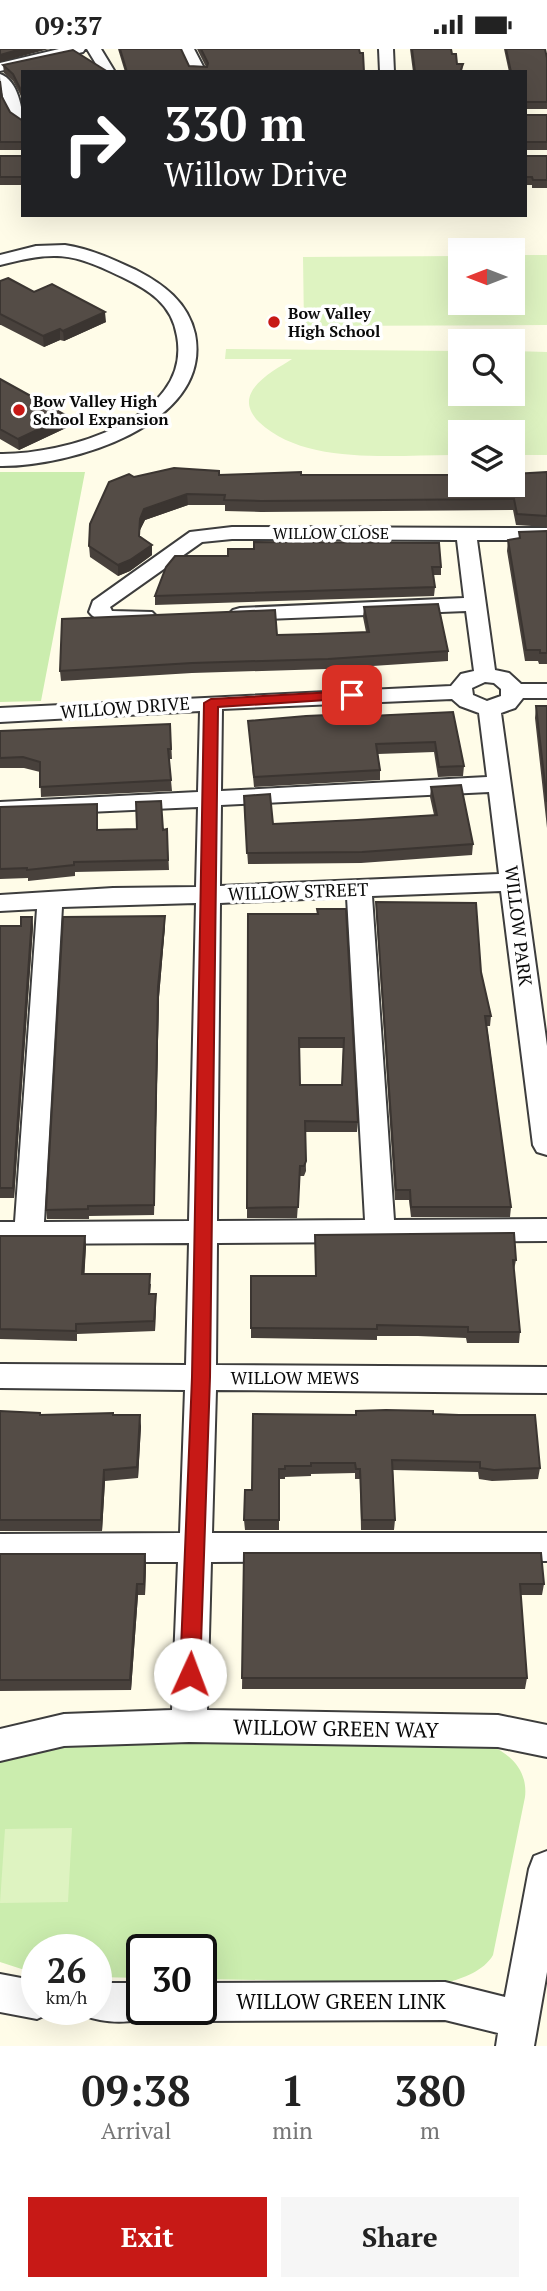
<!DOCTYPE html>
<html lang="en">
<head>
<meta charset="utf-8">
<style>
  :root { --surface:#fff; --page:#f6f6f6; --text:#222; --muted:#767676; --accent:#c71916 }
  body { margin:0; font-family:"PT Serif",serif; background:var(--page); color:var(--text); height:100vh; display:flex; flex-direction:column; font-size:26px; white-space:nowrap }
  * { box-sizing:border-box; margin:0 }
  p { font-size:23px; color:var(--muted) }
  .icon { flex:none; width:38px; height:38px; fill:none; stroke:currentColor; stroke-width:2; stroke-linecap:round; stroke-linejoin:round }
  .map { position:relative; height:1997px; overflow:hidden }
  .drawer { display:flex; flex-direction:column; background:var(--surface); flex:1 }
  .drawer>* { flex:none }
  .hud { position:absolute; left:21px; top:21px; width:506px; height:147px; border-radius:0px; box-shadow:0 7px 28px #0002; background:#202124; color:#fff; overflow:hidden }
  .needle { width:46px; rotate:270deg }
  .buttons { position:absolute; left:448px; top:189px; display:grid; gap:14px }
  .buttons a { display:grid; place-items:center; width:77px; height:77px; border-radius:0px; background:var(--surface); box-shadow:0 7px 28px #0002; font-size:35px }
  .speed { position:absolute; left:21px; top:1885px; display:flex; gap:14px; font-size:35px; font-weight:700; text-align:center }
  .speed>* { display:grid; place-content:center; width:91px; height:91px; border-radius:50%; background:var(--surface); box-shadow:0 7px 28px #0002; line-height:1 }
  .speed small { font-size:18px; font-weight:400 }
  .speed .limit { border:4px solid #111; border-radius:10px; background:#fff; color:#111 }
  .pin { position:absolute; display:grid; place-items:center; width:60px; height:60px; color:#fff; margin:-30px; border-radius:14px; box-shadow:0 4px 10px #0006 }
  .me { position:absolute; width:77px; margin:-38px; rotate:2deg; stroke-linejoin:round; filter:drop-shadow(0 0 5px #0008) }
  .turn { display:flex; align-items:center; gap:24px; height:147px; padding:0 28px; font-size:32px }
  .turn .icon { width:91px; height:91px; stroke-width:2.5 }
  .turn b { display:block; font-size:49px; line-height:60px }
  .eta { display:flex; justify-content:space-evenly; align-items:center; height:119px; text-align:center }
  .eta b { font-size:42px; font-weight:700; line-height:49px }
  .primary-button { display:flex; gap:14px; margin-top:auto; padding:14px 28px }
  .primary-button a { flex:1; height:80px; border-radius:0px; background:var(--accent); color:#fff; font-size:28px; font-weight:700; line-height:80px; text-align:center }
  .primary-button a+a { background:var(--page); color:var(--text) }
  .status { display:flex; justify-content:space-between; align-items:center; height:49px; padding:0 35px; background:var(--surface); direction:ltr }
  .status svg { height:19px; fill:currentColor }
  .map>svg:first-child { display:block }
  .green { fill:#cbedae }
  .pitch { fill:#def3c1 }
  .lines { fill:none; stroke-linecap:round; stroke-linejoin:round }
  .minor-casing { stroke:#3d3d3d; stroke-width:4 }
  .minor { fill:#fff; fill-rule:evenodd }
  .wall { fill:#48413c; fill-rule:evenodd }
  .shaded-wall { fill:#3b3531 }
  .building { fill:#544c46; stroke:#3b3531; stroke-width:2; fill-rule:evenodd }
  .route { fill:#c71916; stroke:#81100e; stroke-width:2 }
  .poi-dot { fill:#c71916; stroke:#fff; stroke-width:2.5 }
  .labels { text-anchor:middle; stroke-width:7; stroke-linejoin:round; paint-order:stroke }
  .far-poi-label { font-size:16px; font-weight:bold; fill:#0a0a0a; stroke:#fff; text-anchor:start }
  .far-street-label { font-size:16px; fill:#0a0a0a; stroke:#fff }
  .street-label { font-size:18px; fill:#0a0a0a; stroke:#fff }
  .near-street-label { font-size:21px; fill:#0a0a0a; stroke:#fff }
</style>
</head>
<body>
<div class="status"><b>09:37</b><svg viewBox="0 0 49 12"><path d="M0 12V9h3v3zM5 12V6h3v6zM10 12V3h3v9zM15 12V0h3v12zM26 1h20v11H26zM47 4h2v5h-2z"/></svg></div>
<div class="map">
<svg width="547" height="1997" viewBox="0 0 547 1997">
  <rect width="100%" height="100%" fill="#fffce8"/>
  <!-- green -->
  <path class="green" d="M0,423H85L41,652L0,653Z
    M349,1693L489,1696C511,1705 528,1722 525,1748L493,1906C484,1922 463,1929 446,1934L201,1930V1900H142V1929L96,1928V1900H37V1925L0,1913V1709L56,1694Z"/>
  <!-- pitch -->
  <path class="pitch" d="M513,206H547V276L304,277L303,208L460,207V254H513Z
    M226,300L460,302V345H513V302L547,303V406H513V383H460V406C398,405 306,418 259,373C229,343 274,322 292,310H225Z
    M72,1779L68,1853L0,1854L5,1780Z"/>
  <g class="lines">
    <defs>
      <path id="minor" d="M59,0H85L83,3L0,22V14Z
        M87,0H101L115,23H101Z
        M180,0H194L206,23H192Z
        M379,0H393L394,23H380Z
        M0,25C18,31 23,61 23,77C6,71 0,41 0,25Z
        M65,196C91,200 112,210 136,221C163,235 188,253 195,285C213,377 67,418 0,417V405C62,406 193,371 177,287C172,255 149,241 122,228C71,203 55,202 0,216V206L36,197Z
        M232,478L547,479V491H477L495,621L509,624L521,635H547V649H523L515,659L501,664L547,997V1106L537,1103L533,1096L501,842L372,847L394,1171L547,1170V1192L217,1194L216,1316L547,1318V1344L216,1341L212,1484H547V1512L211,1513L207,1661L498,1666L547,1676V1708L498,1698L189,1693L64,1697L0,1712V1680L64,1665L172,1661L178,1513H0V1485L180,1484L185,1341L0,1339V1315L186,1316L189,1194L0,1195V1173H15L37,860L0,862V846L113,839L196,838L198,758L0,767V753L198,743L200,662L0,673V659L451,637L461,625L474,622L466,562L240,571L233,569L229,565L233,561L240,559L464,549L457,491L232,490L202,493L110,558L112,562L152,563L156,567L152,571C134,576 102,580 89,563L93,552L190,483ZM485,633L494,634L501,640V647L487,652L473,646L472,639ZM452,650L460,657L479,664L487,728L221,742L222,660ZM489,743L499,825L220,837L221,756ZM347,848L365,1171L217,1172L220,854ZM196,854L189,1172L44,1173L62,858Z
        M547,1802V1923L534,1997H496L498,1984L445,1971L201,1972L188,1966L185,1960H201V1934L445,1933L505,1948L529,1820L534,1807Z
        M0,1925L37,1932V1960H52L50,1964L37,1970L0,1963Z
        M96,1934H142V1960H158L155,1966C134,1975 104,1975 83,1966L80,1960H96Z"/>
    </defs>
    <!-- minor casing -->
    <use href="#minor" class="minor-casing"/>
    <!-- minor -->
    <use href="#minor" class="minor"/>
  </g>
  <!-- wall -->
  <path class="wall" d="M118,0H181L189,17L206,18L197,0H359L364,23H125Z
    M410,0H451L452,5L457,15H463L462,23H413Z
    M504,0H545L547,9V60H525V23H509Z
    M3,16L23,23V57L21,47L13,32L4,24Z
    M0,32L2,48L10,63L23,72V101H0Z
    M525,66H547V101H525Z
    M0,107H23V136H0Z
    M525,107H547V139H532V136H525Z
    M0,232L34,243L106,273L64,292L60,291L44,298L1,276H0Z
    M0,330L68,378L19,401L0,390Z
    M547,423V478L516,476L513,461L261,463L225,462V456H188L145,471L140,481V488L152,496V506L130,522L118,527L90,508L89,497L134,428L219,426H301L460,436Z
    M547,482V615H539L538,612H525L507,502L508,491L519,489V483Z
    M166,518H441V526H433L435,538L434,547L155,556V547Z
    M364,558L448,602V612L327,620L192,624L61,632L60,622L277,586L366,583L363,568Z
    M536,657H547V779L535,669Z
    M453,663L464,717L463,727L438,728L434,703L378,705L380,721V731L254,738L248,672Z
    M170,675L172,710H169L172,742L41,748L40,723L24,719H0V682Z
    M431,738L473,795L472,806L361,814L248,815L244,758L273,775L357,771L434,766L430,748Z
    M97,755L98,781L167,780L169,821L75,823V827L28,832V829L0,830V758Z
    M376,853L481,923L491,967L490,977H487L511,1158L510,1168H411L409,1151H395L376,863Z
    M346,860L358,1073L357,1083H305L306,1122L304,1127H300L297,1169H247L248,865H317ZM299,999H343L342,1036H300Z
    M32,868L33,878L14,1149H0V877H21Z
    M165,877L159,948L154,1166L89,1167V1170H47L46,1161Z
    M315,1186L516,1211L514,1221L520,1283L519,1294H467L466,1289L418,1287H377V1291L251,1289V1227H316Z
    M0,1187H85L86,1197L84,1225L151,1235L150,1245L156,1255L155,1282L77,1285V1292L0,1290Z
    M0,1362L40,1366H113L141,1377L138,1429L105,1432L102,1482H0Z
    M253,1365H433L540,1419L538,1430L492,1432L479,1430L478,1423L393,1421L395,1471L394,1481H361L360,1430H355V1424L311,1425V1427L285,1428V1430H279V1481H245L244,1471L252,1441Z
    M244,1504L544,1535L542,1546H521L527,1629L525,1640H242Z
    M0,1505H145L146,1516L145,1546H138L131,1641L0,1642Z"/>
  <!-- shaded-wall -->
  <path class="shaded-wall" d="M21,0H49L0,13V6Z
    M105,263L106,273L64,292L63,282Z
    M60,280V291L44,298L43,287Z
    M67,367L68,378L19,401L18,390Z
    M187,445L188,456L145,471L140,481V498V470L144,460Z
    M152,496V506L130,522L118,527V516Z
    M165,867V877L159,948L154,1166L158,938Z
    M32,868L33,878L14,1149L13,1139Z
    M85,1187L86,1197L84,1235L82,1225Z
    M156,1245V1255L155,1282L154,1272Z
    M140,1366L141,1377L138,1429L137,1418Z
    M104,1421L105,1432L102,1482L101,1471Z
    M145,1505L146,1516L145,1546L144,1535Z
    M137,1535L138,1546L131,1641L130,1631Z"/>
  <!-- building -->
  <path class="building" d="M0,0H21L0,6Z
    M120,0H181L189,17L207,18L208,14L201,0H359L360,4H363L364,23H127Z
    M412,0H451L452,5H456L457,15H463L460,23H415Z
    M506,0H545L547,9V53H525V23H511Z
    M73,1L108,23H23V52L20,39L13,25L3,16Z
    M0,32L2,48L10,63L23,72V93H0Z
    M525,66H547V93H525Z
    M0,107H23V128H0Z
    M525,107H547V131H533L532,128H525Z
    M8,229L34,243L52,235L105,263L63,282L60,280L43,287L0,265V232Z
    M0,330L67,367L18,390L0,380Z
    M174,419L219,422V426L301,423V426H460V436H513V425L547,423V467L517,465L514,450L261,452L224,451L225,446L187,445L144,460L140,470L139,487L152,496L130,511L118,516L89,497L90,475L109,433L129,425L134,428Z
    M547,482V604H540V601H526L508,491L520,489L519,483Z
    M254,493L439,494L441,518H432L435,538L155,547L166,518L175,507H228V500H254Z
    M438,555L448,602L328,610L192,614L60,622L62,570L275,561L277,586L317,585L369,583L364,558Z
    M536,657H547V753Z
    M453,663L464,717L439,718L435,693L376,695L380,721L254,728L248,672L306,667L349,665V668Z
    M170,675L171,700H168L171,731L40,738V713L23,708L0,709V682Z
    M461,736L473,795L362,803L247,804L244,747L270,745L273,775L357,771L437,766L431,738Z
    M161,752L163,781L167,780L168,811L74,813V816L27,821V819L0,820V758L97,755V781L137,780L136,753Z
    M376,853L476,854L481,923L491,967H485L511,1158H411L410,1141H396Z
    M317,860H346L358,1073L305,1072L306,1112L304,1117H300L298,1158L247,1159L248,865H318ZM299,989H344L342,1036H300Z
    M165,867L158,938L154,1156L88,1157V1160L46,1161L63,868Z
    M21,868H32L13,1139H0V877H21Z
    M514,1184L516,1211H513L520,1283H468V1278L418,1277L377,1276V1280L251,1279V1227H316L315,1186Z
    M0,1187H85L82,1225H150L149,1245H156L154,1272L76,1275V1282L0,1280Z
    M386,1361L433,1362V1365L459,1366H535L540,1419L494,1421L480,1419V1413L392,1411L395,1471H362L360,1420H356L355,1414H311V1417H285V1420H279V1471H244L245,1441H252L253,1365L356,1366V1362Z
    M0,1362L40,1364V1366L113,1364V1366H140L137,1418L104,1421L101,1471H0Z
    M244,1504H541L544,1535H520L527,1629H242Z
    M0,1505H145L144,1535H137L130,1631H0Z"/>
  <!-- route -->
  <path class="route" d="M352,642L359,646L357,649L218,658L210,1328L200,1625L197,1632L190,1635L183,1632L180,1625L192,1328L204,654L211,650Z"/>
  <!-- markers -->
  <g class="poi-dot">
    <circle cx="274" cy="273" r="7"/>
    <circle cx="19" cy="361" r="7"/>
  </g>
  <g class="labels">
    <!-- far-poi labels -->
    <g class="far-poi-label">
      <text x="288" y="270">Bow Valley<tspan x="288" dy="18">High School</tspan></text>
      <text x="33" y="358">Bow Valley High<tspan x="33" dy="18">School Expansion</tspan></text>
    </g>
    <!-- far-street labels -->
    <g class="far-street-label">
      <text x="331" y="490">WILLOW CLOSE</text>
    </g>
    <!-- street labels -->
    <g class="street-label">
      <text transform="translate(125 659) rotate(-4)" y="6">WILLOW DRIVE</text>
      <text transform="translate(298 843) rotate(-2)" y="6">WILLOW STREET</text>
      <text transform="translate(518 877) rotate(83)" y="6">WILLOW PARK</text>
      <text x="295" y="1335">WILLOW MEWS</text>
    </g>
    <!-- near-street labels -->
    <g class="near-street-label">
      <text transform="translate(336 1680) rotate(1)" y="7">WILLOW GREEN WAY</text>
      <text x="341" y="1960">WILLOW GREEN LINK</text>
    </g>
  </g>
</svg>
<div class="buttons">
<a><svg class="needle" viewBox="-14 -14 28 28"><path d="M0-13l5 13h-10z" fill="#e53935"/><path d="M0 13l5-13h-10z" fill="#767676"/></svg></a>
<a><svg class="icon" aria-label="search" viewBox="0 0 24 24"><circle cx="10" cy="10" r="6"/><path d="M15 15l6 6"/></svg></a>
<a><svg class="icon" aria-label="layers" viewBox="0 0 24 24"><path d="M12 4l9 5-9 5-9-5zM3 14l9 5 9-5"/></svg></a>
</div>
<div class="speed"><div>26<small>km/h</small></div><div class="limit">30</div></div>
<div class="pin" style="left:352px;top:646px;background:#d93025"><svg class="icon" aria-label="arrive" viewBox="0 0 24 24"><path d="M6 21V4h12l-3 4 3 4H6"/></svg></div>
<svg class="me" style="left:190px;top:1625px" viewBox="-20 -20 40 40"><circle r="19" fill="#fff"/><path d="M0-13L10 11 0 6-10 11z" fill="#c71916"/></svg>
<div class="hud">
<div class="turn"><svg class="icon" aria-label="right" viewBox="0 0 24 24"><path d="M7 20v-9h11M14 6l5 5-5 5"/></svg><div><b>330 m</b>Willow Drive</div></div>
</div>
</div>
<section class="drawer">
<div class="eta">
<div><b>09:38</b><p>Arrival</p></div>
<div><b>1</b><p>min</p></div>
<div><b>380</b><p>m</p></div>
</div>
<div class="primary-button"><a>Exit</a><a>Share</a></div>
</section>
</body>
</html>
